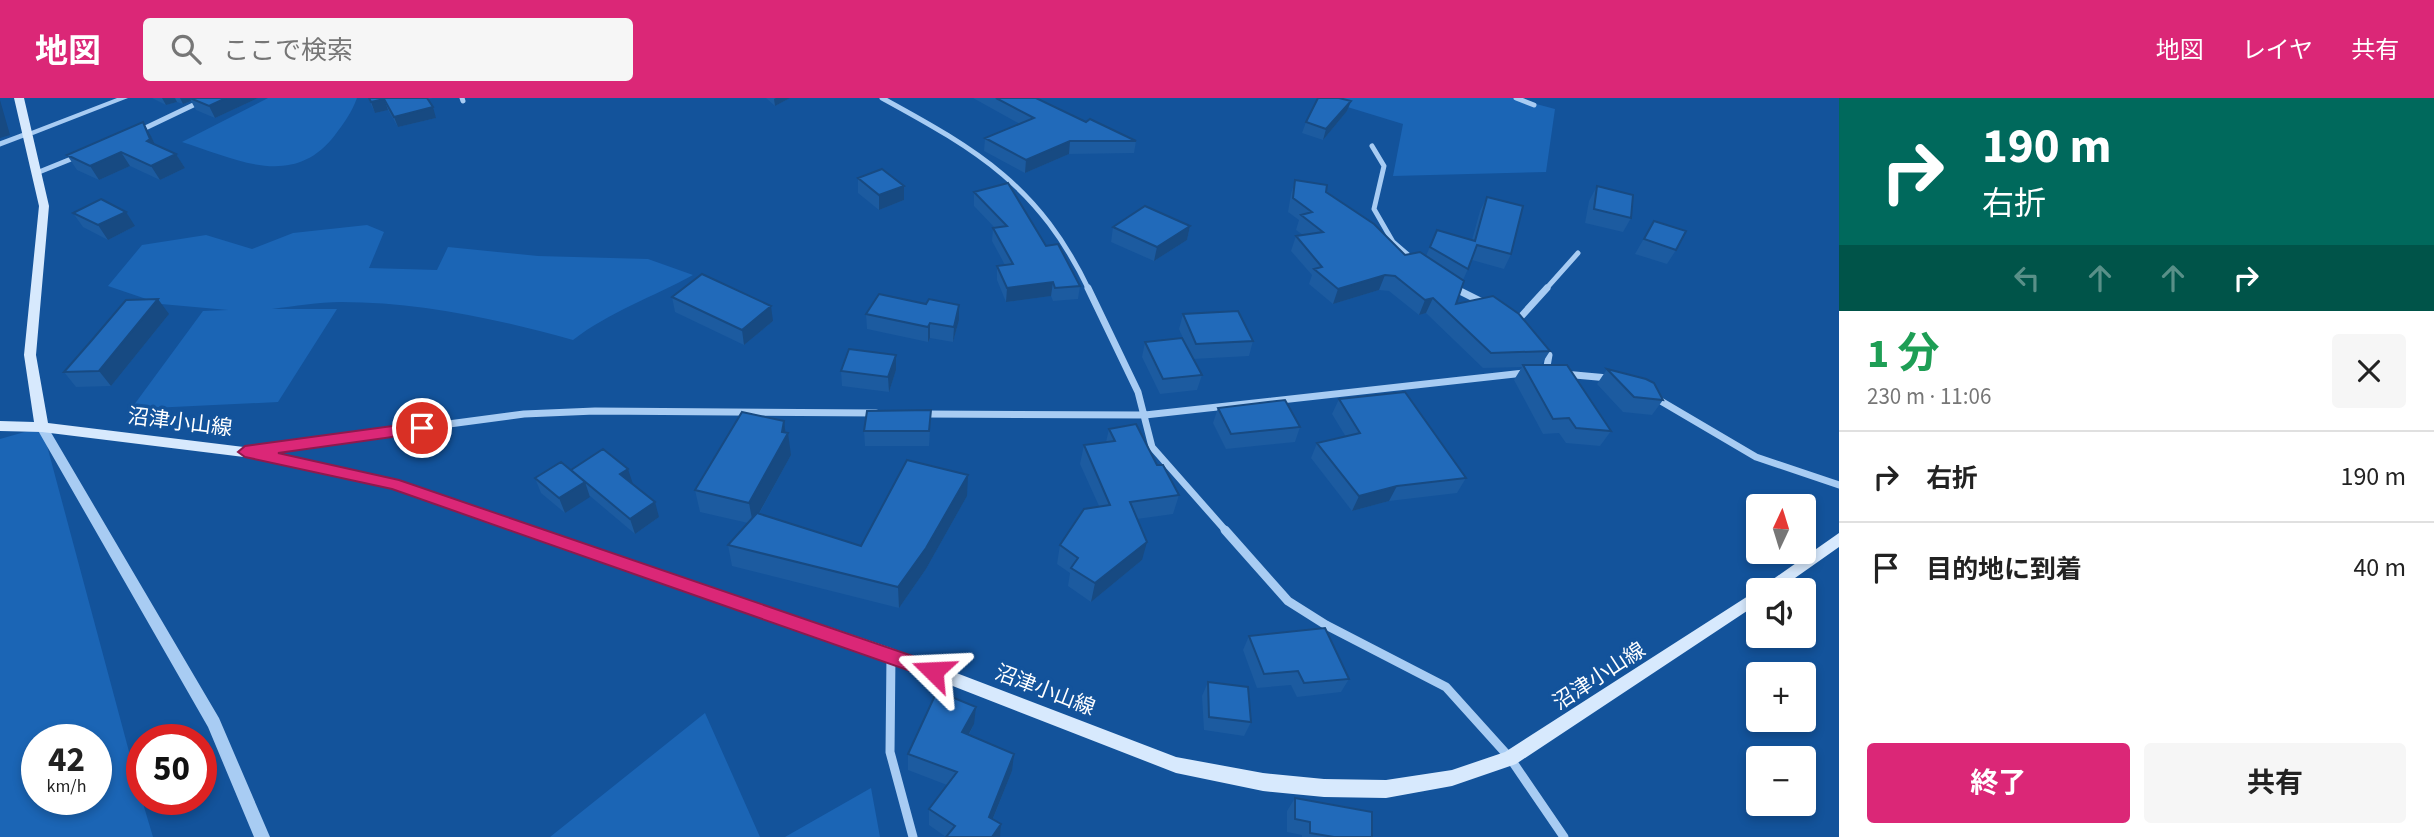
<!DOCTYPE html>
<html lang="ja">
<head>
<meta charset="utf-8">
<style>
  :root { --surface:#fff; --page:#f6f6f6; --text:#222; --muted:#767676; --line:#e0e0e0; --accent:#db2777 }
  body { margin:0; font-family:"Source Sans 3","Noto Sans JP",sans-serif; background:var(--page); color:var(--text); height:100vh; display:flex; flex-direction:column; font-size:26px; white-space:nowrap }
  * { box-sizing:border-box; margin:0 }
  p { font-size:23px; color:var(--muted) }
  .icon { flex:none; width:38px; height:38px; fill:none; stroke:currentColor; stroke-width:2; stroke-linecap:round; stroke-linejoin:round }
  .map { position:relative; flex:1; overflow:hidden }
  .drawer { display:flex; flex-direction:column; background:var(--surface); width:595px }
  .drawer>* { flex:none }
  .top-card { background:#00695c; color:#fff; overflow:hidden }
  .needle { width:46px; rotate:4deg }
  .buttons { position:absolute; left:1746px; top:396px; display:grid; gap:14px }
  .buttons a { display:grid; place-items:center; width:70px; height:70px; border-radius:7px; background:var(--surface); box-shadow:0 4px 10px #0003; font-size:35px }
  .speed { position:absolute; left:21px; top:626px; display:flex; gap:14px; font-size:35px; font-weight:700; text-align:center }
  .speed>* { display:grid; place-content:center; width:91px; height:91px; border-radius:50%; background:var(--surface); box-shadow:0 4px 10px #0003; line-height:1 }
  .speed small { font-size:18px; font-weight:400 }
  .speed .limit { border:10px solid #d22; background:#fff; color:#111 }
  .pin { position:absolute; display:grid; place-items:center; width:60px; height:60px; color:#fff; margin:-30px; border:4px solid #fff; border-radius:50%; box-shadow:0 2px 7px #0007 }
  .me { position:absolute; width:77px; margin:-38px; rotate:291deg; stroke-linejoin:round; filter:drop-shadow(0 0 5px #0008) }
  .turn { display:flex; align-items:center; gap:24px; height:147px; padding:0 28px; font-size:32px }
  .turn .icon { width:91px; height:91px; stroke-width:2.5 }
  .turn b { display:block; font-size:49px; line-height:60px }
  .lanes { display:flex; align-items:center; height:66px; padding:0 28px; background:#0003; justify-content:center; gap:35px; direction:ltr }
  .lanes .off { opacity:.35 }
  .round { display:grid; place-items:center; flex:none; width:74px; height:74px; border-radius:7px; background:var(--page) }
  .head { display:flex; align-items:center; justify-content:space-between; height:119px; padding:0 28px }
  h1 { font-size:42px; font-weight:700; line-height:52px; color:#1e9e55 }
  .button { display:flex; gap:14px; margin-top:auto; padding:14px 28px }
  .button a { flex:1; height:80px; border-radius:7px; background:var(--accent); color:#fff; font-size:28px; font-weight:700; line-height:80px; text-align:center }
  .button a+a { background:var(--page); color:var(--text) }
  ul { padding:0; list-style:none }
  li { display:flex; align-items:center; gap:21px; height:91px; padding:0 28px; border-top:2px solid var(--line) }
  li div { flex:1 }
  li b { display:block; font-size:26px }
  li em { font-style:normal }
  header { display:flex; align-items:center; gap:42px; box-sizing:border-box; height:98px; padding:0 35px; background:var(--accent); color:#fff }
  header strong { font-size:33px }
  nav { display:flex; gap:38px; margin-inline-start:auto; font-size:24px }
  .search { width:490px; height:63px; background:var(--page); display:flex; align-items:center; gap:18px; box-sizing:border-box; padding:0 24px; border-radius:7px; color:var(--muted); font-size:26px }
  main { display:flex; flex:1; min-height:0 }
  .map>svg:first-child { display:block }
  .green { fill:#1b65b5; fill-rule:evenodd }
  .lines { fill:none; stroke-linecap:round; stroke-linejoin:round }
  .minor-far2 { stroke:#a8ccf3; stroke-width:5 }
  .minor-far1 { stroke:#a8ccf3; stroke-width:7 }
  .minor { stroke:#a8ccf3; stroke-width:9 }
  .tertiary { fill:#a8ccf3; fill-rule:evenodd }
  .secondary { fill:#d7e9fd; fill-rule:evenodd }
  .wall { fill:#1c5ba0 }
  .shaded-wall { fill:#174a82 }
  .building { fill:#216aba; stroke:#174a82; stroke-width:2 }
  .route { fill:#db2777; stroke:#8e194d; stroke-width:2 }
  .labels { text-anchor:middle; stroke-width:7; stroke-linejoin:round; paint-order:stroke }
  .street-label { font-size:21px; fill:#fff; stroke:#13539b }
</style>
</head>
<body>
<header>
<strong>地図</strong>
<div class="search"><svg class="icon" aria-label="search" viewBox="0 0 24 24"><circle cx="10" cy="10" r="6"/><path d="M15 15l6 6"/></svg>ここで検索</div>
<nav><a>地図</a><a>レイヤ</a><a>共有</a></nav>
</header>
<main>
<div class="map">
<svg width="1839" height="739" viewBox="0 0 1839 739">
  <rect width="100%" height="100%" fill="#13539b"/>
  <!-- green -->
  <path class="green" d="M268,0H357C352,14 344,25 335,37C293,92 236,61 182,44Z
    M1318,0H1514L1555,11L1546,74L1393,78L1403,26Z
    M367,127L384,134L369,170L437,172L448,149L538,158L648,161L693,177C653,199 609,214 573,242C498,221 419,204 341,204C318,204 295,208 272,211H337L278,304L131,311L203,213L228,212L161,206L108,188L142,147L206,137L252,151L293,135Z
    M42,329L142,702L153,739H0V341ZM37,642H96V702H37Z
    M705,615L760,739H550Z
    M871,690L880,739H785Z"/>
  <g class="lines">
    <!-- minor-far2 -->
    <path class="minor-far2" d="M462,0L463,3
      M882,0C979,53 1039,88 1089,192
      M1516,0L1534,7
      M139,33L208,0
      M0,46L29,35
      M1372,48L1384,68L1374,111L1393,144L1414,162
      M39,74L76,59
      M1452,189L1457,192
      M1545,192L1578,155"/>
    <!-- minor-far1 -->
    <path class="minor-far1" d="M1088,190L1138,294L1152,349L1226,433
      M1454,190L1482,204
      M1517,223L1547,190
      M1542,249L1549,257L1546,274
      M1564,276L1608,280
      M1654,299L1756,359L1839,387
      M923,316L1145,317L1524,275
      M253,352L524,316L595,313L876,315"/>
    <!-- minor -->
    <path class="minor" d="M1225,432L1288,503L1326,527L1446,589L1510,660L1564,739
      M891,557L890,654L913,739"/>
    <!-- tertiary -->
    <path class="tertiary" d="M117,0H128L33,37L26,35Z
      M42,325L46,326L219,620L270,739H254L208,629L36,329Z"/>
    <!-- secondary -->
    <path class="secondary" d="M14,0H24L49,108L36,257L48,325L261,351L394,381L891,550L1176,659L1263,675L1324,681L1386,682L1452,672L1505,654L1759,491L1839,435V449L1778,492H1759V505L1516,666L1452,688L1386,700L1324,699L1263,693L1176,675L886,562L392,391L261,361L42,334L0,333V323L34,324L24,257L39,108Z"/>
  </g>
  <!-- wall -->
  <path class="wall" d="M152,0H258L215,20L196,12L191,3L183,6L177,4L166,7Z
    M368,0H433L428,1L436,20L398,29L388,12L375,15Z
    M766,0H790L775,8Z
    M973,0H1036L1086,24L1136,43L1134,55L1069,56L1025,75L984,53L985,40L1020,26Z
    M1351,3L1347,13L1323,42L1302,35L1306,24Z
    M143,24L155,46L176,56L185,70L160,82L130,68L99,82L77,72L67,57Z
    M858,80L904,102L879,112L858,95Z
    M1295,82L1326,94L1405,157L1426,158L1437,132L1472,142L1480,113L1487,99L1511,156L1504,171L1472,162L1463,182L1456,206L1550,253L1541,267L1611,333L1600,348L1566,345L1559,335L1543,336L1514,282L1522,269L1483,270L1426,215L1419,217L1389,193L1379,192L1333,206L1309,186L1312,177L1291,153L1296,138L1303,137L1296,132L1299,122L1288,114L1291,96Z
    M1597,88L1631,120L1623,134L1585,125L1589,103Z
    M974,94L1046,148L1080,188L1078,201L1053,203L1051,198L1006,204L997,182V168L1005,167L992,143L993,130H995L974,108Z
    M73,115L135,128L108,142L83,129Z
    M1654,123L1676,152L1667,166L1635,156Z
    M1190,128L1187,142L1154,163L1111,144L1113,129Z
    M672,199L773,223L744,247L675,214Z
    M926,206L959,207V222L953,244L930,240L928,244L867,231L866,216Z
    M169,216L111,288L76,289L64,274L92,242Z
    M1183,216L1253,243L1249,258L1193,261L1202,277L1197,292L1160,296L1142,259L1145,244L1186,247L1179,231Z
    M896,257V272L889,294L842,288L841,273Z
    M1607,271L1663,302L1652,317L1623,314L1597,286Z
    M1339,301L1466,380L1457,395L1389,403L1352,413L1311,360L1317,345L1346,339L1332,316Z
    M1218,310L1300,329L1295,344L1226,351L1213,325Z
    M931,312L929,348H865L864,333Z
    M1109,331L1157,367L1179,397L1173,416L1137,421L1142,462L1091,504L1068,488L1070,475L1057,466L1060,447L1099,408L1080,366L1084,347L1106,344Z
    M785,334L791,357L759,416L861,448L967,398L926,471L899,510L732,468L728,447L748,425L700,414L695,392Z
    M571,373L633,386L659,419L635,436L590,398L565,415L541,395L535,380Z
    M1249,538L1349,581L1341,594L1297,599L1291,587L1257,590L1243,552Z
    M1208,584L1251,624L1244,638L1204,632L1202,598Z
    M974,626L969,637L1012,673L993,721L1001,726L1000,739H946L929,727V711L947,687L908,672V656Z
    M1295,700L1372,739H1302V737L1287,734V713Z"/>
  <!-- shaded-wall -->
  <path class="shaded-wall" d="M162,0H175L177,4L166,7Z
    M180,0H190L191,3L183,6Z
    M226,0H258L215,20L209,8Z
    M776,0H790L775,8L774,1Z
    M384,1L388,12L375,15L371,4Z
    M0,2L10,37L0,40Z
    M1351,3L1347,13L1323,42L1326,31Z
    M433,9L436,20L398,29L394,19Z
    M143,24L151,38L159,55L147,43Z
    M1070,43L1069,56L1025,75L1026,62Z
    M121,54L130,68L99,82L90,68Z
    M176,56L185,70L160,82L151,68Z
    M904,88V102L879,112V97Z
    M126,114L135,128L108,142L98,127Z
    M1190,128L1187,142L1154,163L1157,149Z
    M1385,177L1379,192L1333,206L1338,191Z
    M1053,184L1051,198L1006,204L1007,190Z
    M1433,200L1426,215L1419,217L1425,202Z
    M158,201L169,216L111,288L99,273Z
    M959,207V222L953,244L954,229Z
    M771,208L773,223L744,247L742,232Z
    M930,225V240L928,244V229Z
    M896,257V272L889,294L888,279Z
    M784,323L786,339L788,335L791,357L753,426L749,405L782,334Z
    M628,371L633,386L620,376Z
    M968,377L967,398L926,471L899,510L898,489Z
    M585,384L590,399L565,415L559,400Z
    M1397,388L1389,403L1352,413L1359,398Z
    M655,404L659,419L635,436L630,421Z
    M1147,444L1142,462L1091,504L1095,485Z
    M976,609L974,626L961,651L962,634Z
    M1014,656L1012,673L987,735L989,719Z
    M1001,726L1000,739H992Z"/>
  <!-- building -->
  <path class="building" d="M190,0H226L209,8Z
    M369,0H427L433,9L394,19L384,1L371,4Z
    M996,0H1036L1086,24L1090,21L1136,43H1070L1026,62L985,40L1034,20Z
    M1318,0H1339L1351,3L1326,31L1306,24Z
    M143,24L150,41L147,43L176,56L151,68L121,54L90,68L67,57Z
    M882,71L904,88L879,97L858,80Z
    M1295,82L1327,87L1326,94L1374,126L1405,157L1420,154L1464,183L1456,206L1493,198L1519,216L1550,253L1491,255L1433,200L1425,202L1395,178L1385,177L1338,191L1314,171L1322,169L1296,138L1323,134L1301,117L1312,114L1293,100Z
    M1008,85L1046,148L1058,146L1080,188L1055,190L1053,184L1007,190L997,168L1013,166L993,130L1007,128L974,94Z
    M1597,88L1633,97L1631,120L1594,111Z
    M1487,99L1523,108L1511,156L1477,147L1468,171L1430,149L1437,132L1475,143Z
    M101,101L126,114L98,127L73,115Z
    M1145,108L1190,128L1157,149L1113,129Z
    M1654,123L1686,133L1676,152L1644,141Z
    M702,176L771,208L742,232L672,199Z
    M879,196L926,206L929,201L959,207L954,229L930,225L928,229L866,216Z
    M158,201L99,273L64,274L92,242L126,202Z
    M1238,213L1253,243L1196,246L1183,216Z
    M1182,240L1202,277L1163,281L1145,244Z
    M849,251L896,257L888,279L841,273Z
    M1523,267H1567L1611,333L1576,330L1569,320L1553,321Z
    M1607,271L1646,281L1654,285L1663,302L1634,299Z
    M1405,294L1466,380L1397,388L1359,398L1317,345L1360,335L1339,301Z
    M1285,302L1300,329L1231,336L1218,310Z
    M931,312L929,333H864L867,313Z
    M742,314L784,323L782,334L788,335L749,405L695,392Z
    M1136,326L1157,367H1163L1179,397L1130,404L1147,444L1095,485L1071,470L1078,460L1060,447L1084,411L1110,407L1084,347L1115,343L1109,331Z
    M603,351L628,371L620,376L655,404L630,421L571,372Z
    M907,362L968,377L926,450L898,489L728,447L757,415L861,448Z
    M561,364L585,384L559,400L535,380Z
    M1325,530L1349,581L1304,585L1298,573L1264,576L1249,538Z
    M1208,584L1248,589L1251,624L1209,619Z
    M937,593L976,609L962,634L1014,656L989,719L1001,726L992,739H946L955,728L929,711L957,674L908,656Z
    M1295,700L1372,714V739H1334L1310,735V724L1295,721Z"/>
  <!-- route -->
  <path class="route" d="M422,324L428,326V334L278,355L399,382L939,567L942,573L939,578L933,581L392,391L245,359L238,354L245,348Z"/>
  <g class="labels">
    <!-- street labels -->
    <g class="street-label">
      <text transform="translate(180 324) rotate(7)" y="7">沼津小山線</text>
      <text transform="translate(1599 578) rotate(-33)" y="7">沼津小山線</text>
      <text transform="translate(1045 592) rotate(21)" y="7">沼津小山線</text>
    </g>
  </g>
</svg>
<div class="buttons">
<a><svg class="needle" viewBox="-14 -14 28 28"><path d="M0-13l5 13h-10z" fill="#e53935"/><path d="M0 13l5-13h-10z" fill="#767676"/></svg></a>
<a><svg class="icon" aria-label="sound" viewBox="0 0 24 24"><path d="M4 9h4l5-4v14l-5-4H4zM17 9q2 3 0 6"/></svg></a>
<a>+</a>
<a>−</a>
</div>
<div class="speed"><div>42<small>km/h</small></div><div class="limit">50</div></div>
<div class="pin" style="left:422px;top:330px;background:#d93025"><svg class="icon" aria-label="arrive" viewBox="0 0 24 24"><path d="M6 21V4h12l-3 4 3 4H6"/></svg></div>
<svg class="me" style="left:933px;top:573px" viewBox="-20 -20 40 40"><path d="M0-17L14 15 0 8-14 15z" fill="#db2777" stroke="#fff" stroke-width="4"/></svg>
</div>
<section class="drawer">
<div class="top-card">
<div class="turn"><svg class="icon" aria-label="right" viewBox="0 0 24 24"><path d="M7 20v-9h11M14 6l5 5-5 5"/></svg><div><b>190 m</b>右折</div></div>
<div class="lanes"><svg class="icon off" aria-label="left" viewBox="0 0 24 24"><path d="M17 20v-9H6M10 6l-5 5 5 5"/></svg><svg class="icon off" aria-label="ahead" viewBox="0 0 24 24"><path d="M12 20V5M6 11l6-6 6 6"/></svg><svg class="icon off" aria-label="ahead" viewBox="0 0 24 24"><path d="M12 20V5M6 11l6-6 6 6"/></svg><svg class="icon" aria-label="right" viewBox="0 0 24 24"><path d="M7 20v-9h11M14 6l5 5-5 5"/></svg></div>
</div>
<div class="head"><div><h1>1 分</h1><p>230 m · 11:06</p></div><a class="round"><svg class="icon" aria-label="close" viewBox="0 0 24 24"><path d="M6 6l12 12M18 6L6 18"/></svg></a></div>
<ul>
<li><svg class="icon" aria-label="right" viewBox="0 0 24 24"><path d="M7 20v-9h11M14 6l5 5-5 5"/></svg><div><b>右折</b></div><em>190 m</em></li>
<li><svg class="icon" aria-label="arrive" viewBox="0 0 24 24"><path d="M6 21V4h12l-3 4 3 4H6"/></svg><div><b>目的地に到着</b></div><em>40 m</em></li>
</ul>
<div class="button"><a>終了</a><a>共有</a></div>
</section>
</main>
</body>
</html>
